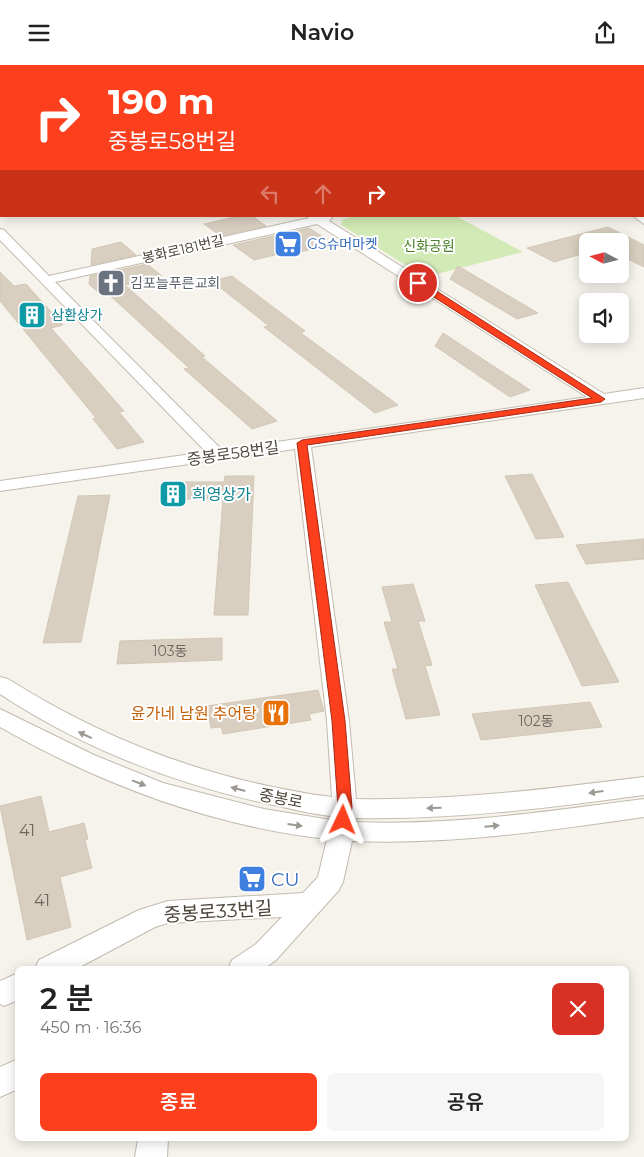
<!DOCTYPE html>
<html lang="ko">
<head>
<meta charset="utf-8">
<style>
  :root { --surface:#fff; --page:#f6f6f6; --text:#222; --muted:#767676; --accent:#fc3f1d }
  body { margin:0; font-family:Montserrat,"Noto Sans KR",sans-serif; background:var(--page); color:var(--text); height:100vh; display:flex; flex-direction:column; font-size:19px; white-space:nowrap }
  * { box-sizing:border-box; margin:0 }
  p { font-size:16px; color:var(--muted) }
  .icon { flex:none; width:28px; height:28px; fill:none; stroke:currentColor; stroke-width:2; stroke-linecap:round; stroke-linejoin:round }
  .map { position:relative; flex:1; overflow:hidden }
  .sheet { position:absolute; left:15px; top:901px; width:614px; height:175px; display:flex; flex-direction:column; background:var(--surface); border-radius:8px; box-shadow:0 2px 12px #0003 }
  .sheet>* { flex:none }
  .hud { position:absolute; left:0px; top:0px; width:645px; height:152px; box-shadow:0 2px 12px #0003; background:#fc3f1d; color:#fff; overflow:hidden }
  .needle { width:32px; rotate:277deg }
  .buttons { position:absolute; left:579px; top:168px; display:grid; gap:10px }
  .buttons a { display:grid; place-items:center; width:50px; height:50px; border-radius:8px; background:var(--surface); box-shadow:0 2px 12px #0003; font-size:25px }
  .pin { position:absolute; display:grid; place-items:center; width:42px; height:42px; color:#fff; margin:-21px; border:2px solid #fff; border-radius:50%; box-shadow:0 1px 5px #0007 }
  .me { position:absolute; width:55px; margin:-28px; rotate:2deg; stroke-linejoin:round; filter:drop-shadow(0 0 4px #0008) }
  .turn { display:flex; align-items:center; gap:18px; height:105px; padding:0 25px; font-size:22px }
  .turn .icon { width:65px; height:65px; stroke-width:2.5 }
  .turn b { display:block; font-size:35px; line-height:42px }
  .lanes { display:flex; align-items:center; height:48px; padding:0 25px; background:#0003; justify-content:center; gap:25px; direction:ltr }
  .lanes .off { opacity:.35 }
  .round { display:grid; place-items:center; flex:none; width:52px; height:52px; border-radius:8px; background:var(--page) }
  .headline { display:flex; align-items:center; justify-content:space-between; height:85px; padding:0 25px }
  h1 { font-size:30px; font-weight:600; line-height:38px }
  .button { display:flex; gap:10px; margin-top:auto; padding:10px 25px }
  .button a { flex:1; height:58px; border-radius:8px; background:var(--accent); color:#fff; font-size:20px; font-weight:600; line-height:58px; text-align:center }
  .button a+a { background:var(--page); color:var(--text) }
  header { display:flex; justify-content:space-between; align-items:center; height:65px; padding:0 25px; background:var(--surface); font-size:22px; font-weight:600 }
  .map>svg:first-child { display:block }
  .green { fill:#d2eab5 }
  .building { fill:#d8cfc1; stroke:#d3c7b4 }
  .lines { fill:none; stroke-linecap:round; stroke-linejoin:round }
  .minor-casing { stroke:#c2bbae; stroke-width:2 }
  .path { stroke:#c4b79f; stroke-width:1; stroke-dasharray:1 1; stroke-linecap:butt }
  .minor { fill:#fff; fill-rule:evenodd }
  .oneway { fill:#9c9892 }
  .route { fill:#fc3f1d; stroke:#a42913 }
  .labels { text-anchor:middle; stroke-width:4; stroke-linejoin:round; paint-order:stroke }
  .far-shop-label { font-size:14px; fill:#366cbe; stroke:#fff; text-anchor:start }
  .far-park-label { font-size:14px; fill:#4a7f2a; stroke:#fff }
  .far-street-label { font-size:14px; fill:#4b4439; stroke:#fff }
  .far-worship-label { font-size:14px; fill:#5b616d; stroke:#fff; text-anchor:start }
  .far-culture-label { font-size:14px; fill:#0d838f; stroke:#fff; text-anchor:start }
  .number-label { font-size:14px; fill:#6e675b }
  .street-label { font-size:16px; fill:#4b4439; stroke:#fff }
  .culture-label { font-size:16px; fill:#0d838f; stroke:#fff; text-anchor:start }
  .food-label { font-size:16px; fill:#c56008; stroke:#fff; text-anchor:end }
  .near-number-label { font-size:16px; fill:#6e675b }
  .near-shop-label { font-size:19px; fill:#366cbe; stroke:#fff; text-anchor:start }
  .near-street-label { font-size:19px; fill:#4b4439; stroke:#fff }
</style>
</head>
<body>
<header><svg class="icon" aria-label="menu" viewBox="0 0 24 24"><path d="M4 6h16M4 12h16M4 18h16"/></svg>Navio<svg class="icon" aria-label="share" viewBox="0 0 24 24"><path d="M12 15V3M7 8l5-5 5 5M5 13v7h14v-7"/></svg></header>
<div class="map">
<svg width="644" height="1092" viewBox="0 0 644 1092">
  <rect width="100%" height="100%" fill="#f6f3ec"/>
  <!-- green -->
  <path class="green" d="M353,151H456L523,187L425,212L341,160L342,155Z"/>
  <!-- building -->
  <path class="building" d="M239,151H252L266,161L221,171L204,159Z
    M608,162L644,180V202L620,190V176H588V187L554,197L527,183Z
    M309,163L334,179L291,189L287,187L254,195L233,180Z
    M121,177L136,190L91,200L92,184Z
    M147,199L162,211L125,220L205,291L202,292L277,356L252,364L184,304L189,303L104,225L98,227L89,219L90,211Z
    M458,201L538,248L517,254L450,214Z
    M0,207L14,221L26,219L63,260L51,263L124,346L119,347L144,377L117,384L93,354L96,353L0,236Z
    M232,211L305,266L301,268L398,340L375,348L264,262L269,261L212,216Z
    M443,268L530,325L510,332L435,281Z
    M532,409L564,472L536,474L505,411Z
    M225,411H254L248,550H214L223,434H176L179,417H224Z
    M110,430L81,577L43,578L78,431Z
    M644,474V494L586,499L576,480Z
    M568,517L619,617L582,621L535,520Z
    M413,519L425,556H418L432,600L425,601L440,650L406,654L392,604H398L384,557H392L382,522Z
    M222,573V595L117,599L120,576Z
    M318,625L324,646L309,649L311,655L223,669L221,662L211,663L207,641Z
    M590,637L602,662L481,675L472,649Z
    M41,731L49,767L84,758L88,774L85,775L92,803L60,812L71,862L27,875L0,741Z"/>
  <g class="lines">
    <defs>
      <path id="minor" d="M316,0H331V1H317Z
        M0,15H1V21H0Z
        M0,31H1V37H0Z
        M0,47H1V53H0Z
        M0,101H1V107H0Z
        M644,149V159L633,151H644Z
        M307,151H331L332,153L329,156L604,329L644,323V333L311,382L349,656L356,734C453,736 548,724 644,712V730C548,743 453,755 356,753L355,757C452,761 548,746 644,734V752C547,766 450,780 352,776L343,817L339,825L276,895L264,904H228L232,895L256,879L282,852L168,858L155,862L76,904H35L39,895L139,845L168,836L303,828L318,812L327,774C212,761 100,719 0,662V644L94,690L163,718L264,744L331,755V751C310,749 289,743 268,739C172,718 82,683 0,629V612L8,614C89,665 174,701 268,721C289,725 311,730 332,732L327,656L295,384L0,426V416L206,387L0,175V164L4,165L49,211L309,153ZM317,159L587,332L222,385L55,217Z
        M18,908V935L4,941L0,939V916Z
        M18,994V1024L0,1032V1002Z
        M138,1074H168L167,1092H135Z"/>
    </defs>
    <!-- minor casing -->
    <use href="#minor" class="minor-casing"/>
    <!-- path -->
    <path class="path" d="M417,1L422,0"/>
    <!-- minor -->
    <use href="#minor" class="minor"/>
  </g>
  <!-- one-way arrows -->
  <defs><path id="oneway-solid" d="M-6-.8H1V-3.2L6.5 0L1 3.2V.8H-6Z" transform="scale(1.25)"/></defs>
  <g class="oneway">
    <use href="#oneway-solid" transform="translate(85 670) rotate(-155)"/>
    <use href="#oneway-solid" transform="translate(139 718) rotate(21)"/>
    <use href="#oneway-solid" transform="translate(238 724) rotate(-165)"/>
    <use href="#oneway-solid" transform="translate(596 727) rotate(172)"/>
    <use href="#oneway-solid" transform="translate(434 743) rotate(179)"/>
    <use href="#oneway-solid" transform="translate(295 760) rotate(8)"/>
    <use href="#oneway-solid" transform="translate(492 761) rotate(-5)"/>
  </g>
  <!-- route -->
  <path class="route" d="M415,216H421L605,334L601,337L307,380L345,656L352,743L348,758L343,760L338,758L336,755L338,743L332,656L297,378L302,375L592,333L415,220Z"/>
  <!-- icons -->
  <defs>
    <symbol id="supermarket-square" viewBox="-11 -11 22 22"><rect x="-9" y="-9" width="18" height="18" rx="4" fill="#3f7fe0" stroke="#fff"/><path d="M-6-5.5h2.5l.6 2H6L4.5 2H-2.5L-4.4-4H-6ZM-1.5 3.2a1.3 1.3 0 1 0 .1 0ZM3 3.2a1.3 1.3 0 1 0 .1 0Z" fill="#fff"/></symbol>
    <symbol id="church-square" viewBox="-11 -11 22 22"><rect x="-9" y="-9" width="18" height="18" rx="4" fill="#6b7280" stroke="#fff"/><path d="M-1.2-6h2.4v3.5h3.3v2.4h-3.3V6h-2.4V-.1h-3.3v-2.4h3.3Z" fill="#fff"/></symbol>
    <symbol id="building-square" viewBox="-11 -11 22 22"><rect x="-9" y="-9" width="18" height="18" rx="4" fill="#0f9aa8" stroke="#fff"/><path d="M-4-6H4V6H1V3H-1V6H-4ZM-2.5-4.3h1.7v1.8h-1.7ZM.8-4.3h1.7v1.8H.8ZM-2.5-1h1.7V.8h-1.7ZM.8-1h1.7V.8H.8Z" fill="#fff"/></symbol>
    <symbol id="restaurant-square" viewBox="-11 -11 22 22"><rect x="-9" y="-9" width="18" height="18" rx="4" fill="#e8710a" stroke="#fff"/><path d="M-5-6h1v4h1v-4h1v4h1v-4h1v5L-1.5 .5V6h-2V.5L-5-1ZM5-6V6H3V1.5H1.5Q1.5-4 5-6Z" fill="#fff"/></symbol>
  </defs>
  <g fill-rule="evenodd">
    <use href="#supermarket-square" x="272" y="163" width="32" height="32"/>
    <use href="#church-square" x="95" y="202" width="32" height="32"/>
    <use href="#building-square" x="16" y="234" width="32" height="32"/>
    <use href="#building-square" x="157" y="413" width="32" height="32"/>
    <use href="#restaurant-square" x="260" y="632" width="32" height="32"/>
    <use href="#supermarket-square" x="236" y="798" width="32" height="32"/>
  </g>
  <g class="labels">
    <!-- far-shop labels -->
    <g class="far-shop-label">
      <text x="307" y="184">GS슈머마켓</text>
    </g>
    <!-- far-park labels -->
    <g class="far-park-label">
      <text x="429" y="186">신화공원</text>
    </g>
    <!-- far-street labels -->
    <g class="far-street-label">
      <text transform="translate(183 184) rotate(-13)" y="5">봉화로181번길</text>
    </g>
    <!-- far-worship labels -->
    <g class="far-worship-label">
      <text x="130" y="223">김포늘푸른교회</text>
    </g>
    <!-- far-culture labels -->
    <g class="far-culture-label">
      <text x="51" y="255">삼환상가</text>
    </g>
    <!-- number labels -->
    <g class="number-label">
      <text x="170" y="591">103동</text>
      <text x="536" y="661">102동</text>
    </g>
    <!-- street labels -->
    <g class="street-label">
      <text transform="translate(233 388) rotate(-8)" y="6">중봉로58번길</text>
      <text transform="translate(281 733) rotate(11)" y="6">중봉로</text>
    </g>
    <!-- culture labels -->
    <g class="culture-label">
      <text x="192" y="435">희영상가</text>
    </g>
    <!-- food labels -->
    <g class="food-label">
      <text x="257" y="654">윤가네 남원 추어탕</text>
    </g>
    <!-- near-number labels -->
    <g class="near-number-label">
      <text x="27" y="771">41</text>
      <text x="42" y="841">41</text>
    </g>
    <!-- near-shop labels -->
    <g class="near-shop-label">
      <text x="271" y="821">CU</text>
    </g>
    <!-- near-street labels -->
    <g class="near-street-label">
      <text transform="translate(218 846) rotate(-4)" y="7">중봉로33번길</text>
    </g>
  </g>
</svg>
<div class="buttons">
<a><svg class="needle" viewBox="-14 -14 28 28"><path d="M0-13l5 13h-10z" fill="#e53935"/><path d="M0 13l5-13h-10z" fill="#767676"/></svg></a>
<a><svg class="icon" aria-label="sound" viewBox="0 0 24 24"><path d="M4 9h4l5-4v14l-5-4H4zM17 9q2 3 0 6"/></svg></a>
</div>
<div class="pin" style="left:418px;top:218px;background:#d93025"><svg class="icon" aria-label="arrive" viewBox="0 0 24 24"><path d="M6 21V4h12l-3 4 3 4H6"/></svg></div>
<svg class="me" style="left:343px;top:755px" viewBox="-20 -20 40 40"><path d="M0-17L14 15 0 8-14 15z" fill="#fc3f1d" stroke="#fff" stroke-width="4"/></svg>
<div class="hud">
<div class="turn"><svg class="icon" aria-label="right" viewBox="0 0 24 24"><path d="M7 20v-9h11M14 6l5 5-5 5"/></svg><div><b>190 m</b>중봉로58번길</div></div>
<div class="lanes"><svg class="icon off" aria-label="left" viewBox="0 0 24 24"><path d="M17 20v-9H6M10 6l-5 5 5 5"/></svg><svg class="icon off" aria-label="ahead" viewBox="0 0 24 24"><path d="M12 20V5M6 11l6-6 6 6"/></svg><svg class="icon" aria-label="right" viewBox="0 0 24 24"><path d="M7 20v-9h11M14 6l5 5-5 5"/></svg></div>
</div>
<section class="sheet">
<div class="headline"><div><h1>2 분</h1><p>450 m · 16:36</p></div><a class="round" style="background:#d93025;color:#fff"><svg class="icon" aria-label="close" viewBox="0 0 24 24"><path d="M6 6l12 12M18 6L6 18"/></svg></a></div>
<div class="button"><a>종료</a><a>공유</a></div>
</section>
</div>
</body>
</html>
